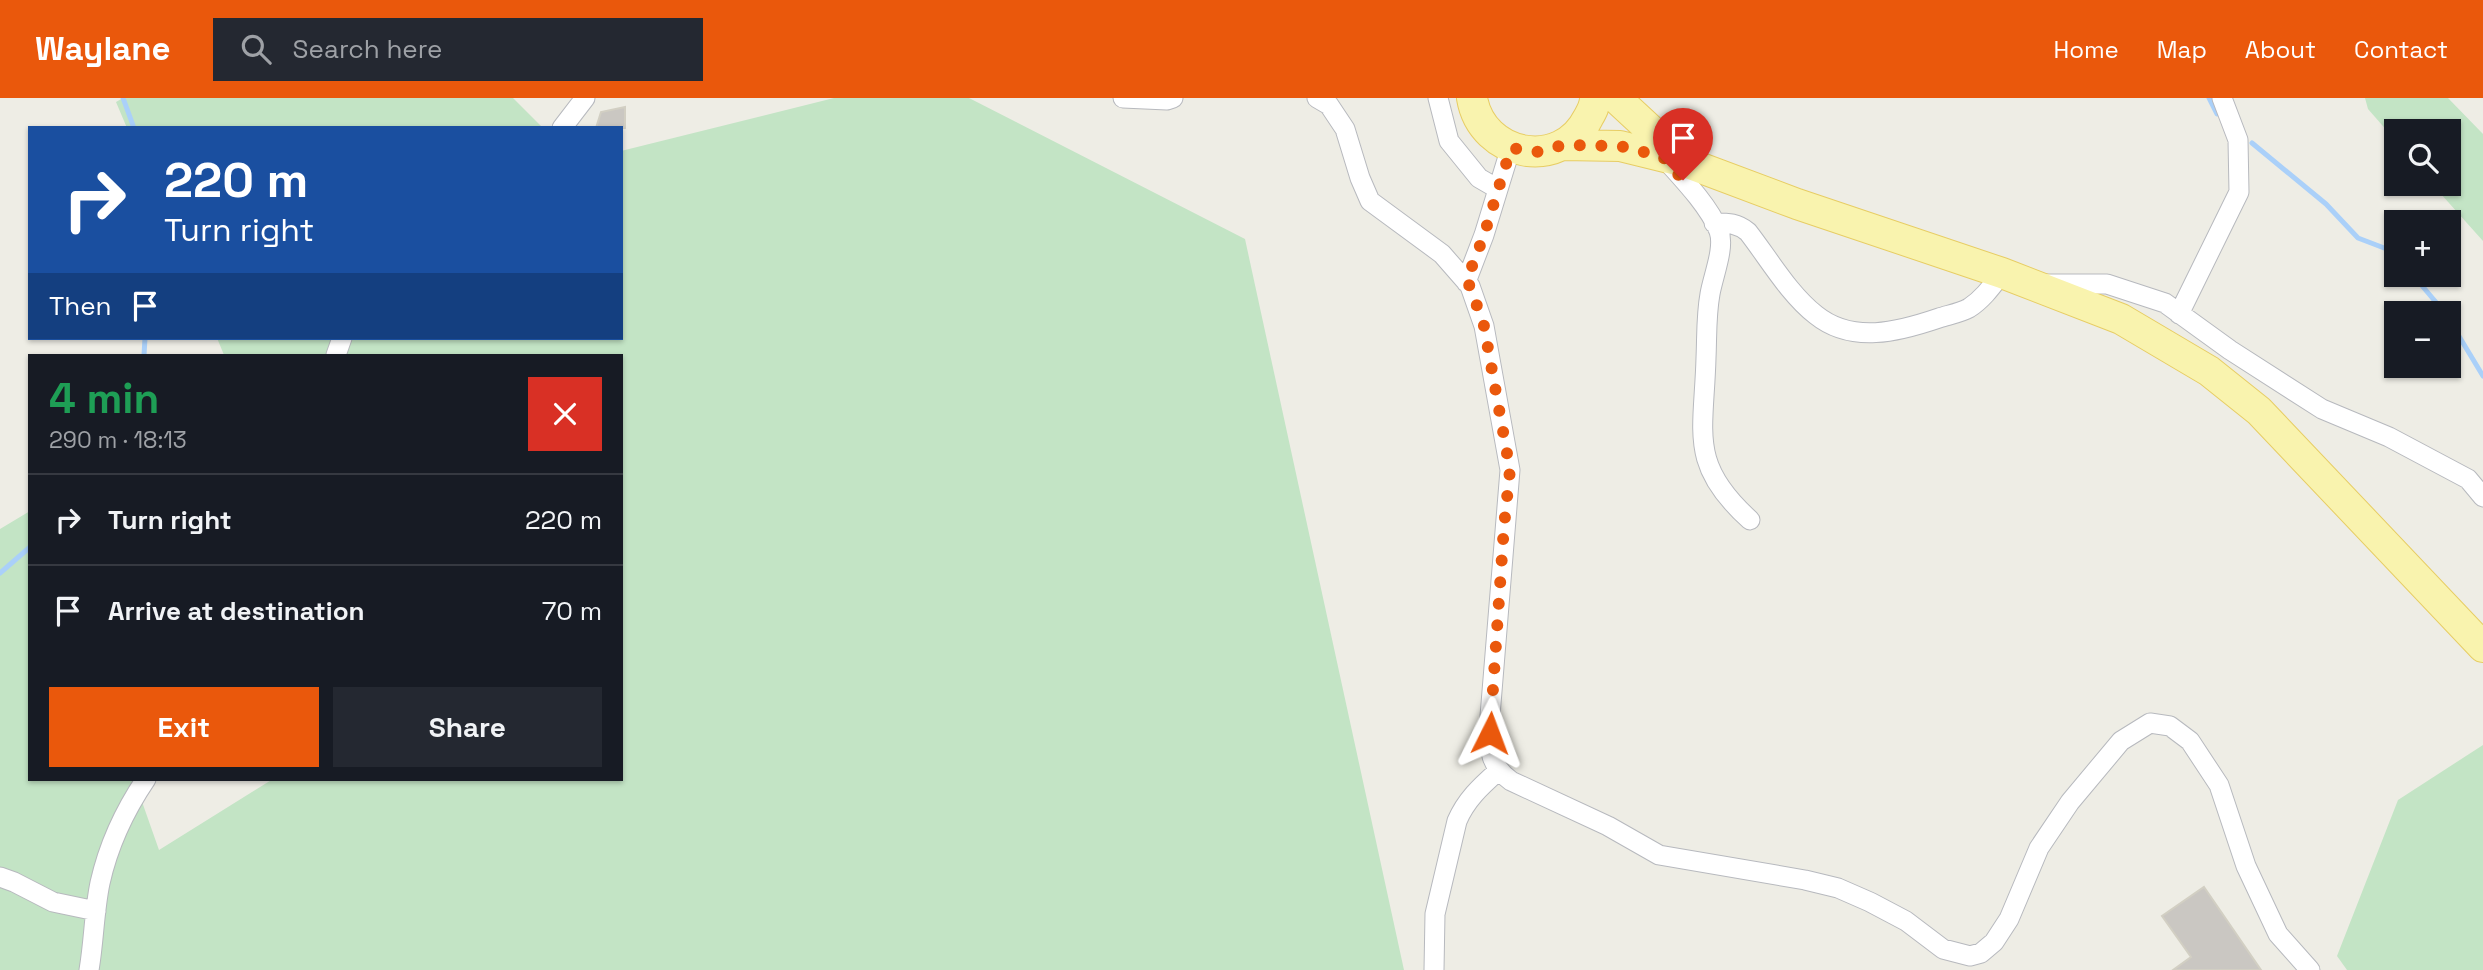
<!DOCTYPE html>
<html lang="en">
<head>
<meta charset="utf-8">
<style>
  :root { --surface:#171b24; --page:#242831; --text:#f1f3f6; --muted:#9ea1a6; --line:#363941; --accent:#ea580c }
  body { margin:0; font-family:"Space Grotesk",sans-serif; background:var(--page); color:var(--text); height:100vh; display:flex; flex-direction:column; font-size:26px; white-space:nowrap }
  * { box-sizing:border-box; margin:0 }
  p { font-size:23px; color:var(--muted) }
  .icon { flex:none; width:38px; height:38px; fill:none; stroke:currentColor; stroke-width:2; stroke-linecap:round; stroke-linejoin:round }
  .map { position:relative; flex:1; overflow:hidden }
  .details { position:absolute; left:28px; top:256px; width:595px; height:427px; display:flex; flex-direction:column; background:var(--surface); border-radius:0px; box-shadow:0 2px 5px #0004 }
  .details>* { flex:none }
  .guide { position:absolute; left:28px; top:28px; width:595px; height:214px; border-radius:0px; box-shadow:0 2px 5px #0004; background:#1a4fa0; color:#fff; overflow:hidden }
  .controls { position:absolute; left:2384px; top:21px; display:grid; gap:14px }
  .controls a { display:grid; place-items:center; width:77px; height:77px; border-radius:0px; background:var(--surface); box-shadow:0 2px 5px #0004; font-size:35px }
  .pin { position:absolute; display:grid; place-items:center; width:60px; height:60px; color:#fff; margin:-72px -30px; border-radius:50% 50% 50% 0; rotate:-45deg; box-shadow:0 0 7px #0007 }
  .pin .icon { rotate:45deg }
  .me { position:absolute; width:77px; margin:-38px; rotate:3deg; stroke-linejoin:round; filter:drop-shadow(0 0 5px #0008) }
  .turn { display:flex; align-items:center; gap:24px; height:147px; padding:0 21px; font-size:32px }
  .turn .icon { width:91px; height:91px; stroke-width:2.5 }
  .turn b { display:block; font-size:49px; line-height:60px }
  .then { display:flex; align-items:center; height:66px; padding:0 21px; background:#0003; gap:14px; font-size:26px }
  .round { display:grid; place-items:center; flex:none; width:74px; height:74px; border-radius:0px; background:var(--page) }
  .head { display:flex; align-items:center; justify-content:space-between; height:119px; padding:0 21px }
  h1 { font-size:42px; font-weight:700; line-height:52px; color:#1e9e55 }
  .primary-button { display:flex; gap:14px; margin-top:auto; padding:14px 21px }
  .primary-button a { flex:1; height:80px; border-radius:0px; background:var(--accent); color:#fff; font-size:28px; font-weight:700; line-height:80px; text-align:center }
  .primary-button a+a { background:var(--page); color:var(--text) }
  ul { padding:0; list-style:none }
  li { display:flex; align-items:center; gap:21px; height:91px; padding:0 21px; border-top:2px solid var(--line) }
  li div { flex:1 }
  li b { display:block; font-size:26px }
  li em { font-style:normal }
  header { display:flex; align-items:center; gap:42px; box-sizing:border-box; height:98px; padding:0 35px; background:var(--accent); color:#fff }
  header strong { font-size:33px }
  nav { display:flex; gap:38px; margin-inline-start:auto; font-size:24px }
  .search { width:490px; height:63px; background:var(--page); display:flex; align-items:center; gap:18px; box-sizing:border-box; padding:0 24px; border-radius:0px; color:var(--muted); font-size:26px }
  .map>svg:first-child { display:block }
  .green { fill:#c3e4c5 }
  .lines { fill:none; stroke-linecap:round; stroke-linejoin:round }
  .stream { stroke:#aad0f9; stroke-width:5 }
  .building { fill:#cac7c2; stroke:#d2cfc3; stroke-width:2 }
  .minor-casing { stroke:#b7b9be; stroke-width:21 }
  .primary-casing { stroke:#e7cd64; stroke-width:32 }
  .minor { stroke:#fff; stroke-width:19 }
  .primary { stroke:#f9f3ae; stroke-width:30 }
  .route { stroke:#ea580c; stroke-width:12; stroke-dasharray:0 21.6 }
</style>
</head>
<body>
<header>
<strong>Waylane</strong>
<div class="search"><svg class="icon" aria-label="search" viewBox="0 0 24 24"><circle cx="10" cy="10" r="6"/><path d="M15 15l6 6"/></svg>Search here</div>
<nav><a>Home</a><a>Map</a><a>About</a><a>Contact</a></nav>
</header>
<div class="map">
<svg width="2483" height="872" viewBox="0 0 2483 872">
  <rect width="100%" height="100%" fill="#eeede5"/>
  <!-- green -->
  <path class="green" d="M123,0H513L543,30H127L116,4Z
    M834,0H969L1245,141L1404,872H0V431L30,413V681H134L159,752L273,681H621V257H224L217,240H621V53Z
    M2365,0H2448L2483,36V143L2432,86H2448V33H2396V43L2368,11Z
    M2483,647V872H2347L2337,858L2398,702Z"/>
  <g class="lines">
    <!-- stream -->
    <path class="stream" d="M123,0L134,30
      M2209,0L2217,16
      M2252,45L2326,106L2358,140L2392,153L2396,158
      M2413,177L2445,215
      M2448,220L2483,278
      M144,257L145,240
      M0,475L30,449"/>
  </g>
  <!-- building -->
  <path class="building" d="M625,9V30H596L601,14Z
    M2204,789L2261,872H2173L2191,859L2162,818Z"/>
  <g class="lines">
    <defs>
      <path id="minor" d="M1123,0L1167,2L1173,0
        M1317,0L1329,7L1345,31L1360,80L1370,103L1442,156L1470,188L1484,228L1510,372L1490,618C1490,647 1486,665 1511,683L1608,728L1659,757L1805,782L1838,790L1870,804L1906,823L1943,851L1970,858L1981,855L1994,844L2009,821L2039,750L2070,704L2121,643L2150,625L2170,628L2190,643L2219,687L2246,768L2278,836L2310,872
        M1438,0L1449,43L1479,80L1498,91
        M562,30L585,0
        M1664,60C1682,80 1709,108 1719,133C1725,150 1713,178 1710,196C1706,218 1707,238 1706,260C1704,335 1688,366 1750,422
        M1714,125C1729,125 1737,125 1748,134C1769,161 1789,196 1816,217C1852,246 1898,234 1939,220C1948,217 1960,215 1969,210C1983,201 1992,188 2002,175
        M1466,184L1484,137L1511,49
        M2043,186H2107L2165,205L2230,252L2322,311L2389,339L2468,381L2483,399
        M2179,216L2239,94L2238,42L2222,0
        M336,257L342,240
        M0,779L14,784L53,804L96,813
        M89,872C94,843 94,814 100,785C108,749 125,712 146,681
        M1434,872L1435,816L1457,723C1466,702 1480,689 1498,673"/>
      <path id="primary" d="M1472,0C1482,59 1561,74 1588,20C1592,13 1595,8 1595,0
        M1616,0L1684,63
        M1563,47L1620,48L1685,64L1797,106L2002,175L2121,221L2209,273L2259,313L2483,549"/>
    </defs>
    <!-- minor casing -->
    <use href="#minor" class="minor-casing"/>
    <!-- primary casing -->
    <use href="#primary" class="primary-casing"/>
    <!-- minor -->
    <use href="#minor" class="minor"/>
    <!-- primary -->
    <use href="#primary" class="primary"/>
  </g>
  <g class="lines">
    <!-- route -->
    <path class="route" d="M1490,635L1504,428L1510,372L1484,228L1470,188L1466,184L1484,137L1511,50L1537,54L1563,47L1620,48L1663,59L1683,82"/>
  </g>
</svg>
<div class="controls">
<a><svg class="icon" aria-label="search" viewBox="0 0 24 24"><circle cx="10" cy="10" r="6"/><path d="M15 15l6 6"/></svg></a>
<a>+</a>
<a>−</a>
</div>
<div class="pin" style="left:1683px;top:82px;background:#d93025"><svg class="icon" aria-label="arrive" viewBox="0 0 24 24"><path d="M6 21V4h12l-3 4 3 4H6"/></svg></div>
<svg class="me" style="left:1490px;top:635px" viewBox="-20 -20 40 40"><path d="M0-17L14 15 0 8-14 15z" fill="#ea580c" stroke="#fff" stroke-width="4"/></svg>
<div class="guide">
<div class="turn"><svg class="icon" aria-label="right" viewBox="0 0 24 24"><path d="M7 20v-9h11M14 6l5 5-5 5"/></svg><div><b>220 m</b>Turn right</div></div>
<div class="then">Then<svg class="icon" aria-label="arrive" viewBox="0 0 24 24"><path d="M6 21V4h12l-3 4 3 4H6"/></svg></div>
</div>
<section class="details">
<div class="head"><div><h1>4 min</h1><p>290 m · 18:13</p></div><a class="round" style="background:#d93025;color:#fff"><svg class="icon" aria-label="close" viewBox="0 0 24 24"><path d="M6 6l12 12M18 6L6 18"/></svg></a></div>
<ul>
<li><svg class="icon" aria-label="right" viewBox="0 0 24 24"><path d="M7 20v-9h11M14 6l5 5-5 5"/></svg><div><b>Turn right</b></div><em>220 m</em></li>
<li><svg class="icon" aria-label="arrive" viewBox="0 0 24 24"><path d="M6 21V4h12l-3 4 3 4H6"/></svg><div><b>Arrive at destination</b></div><em>70 m</em></li>
</ul>
<div class="primary-button"><a>Exit</a><a>Share</a></div>
</section>
</div>
</body>
</html>
